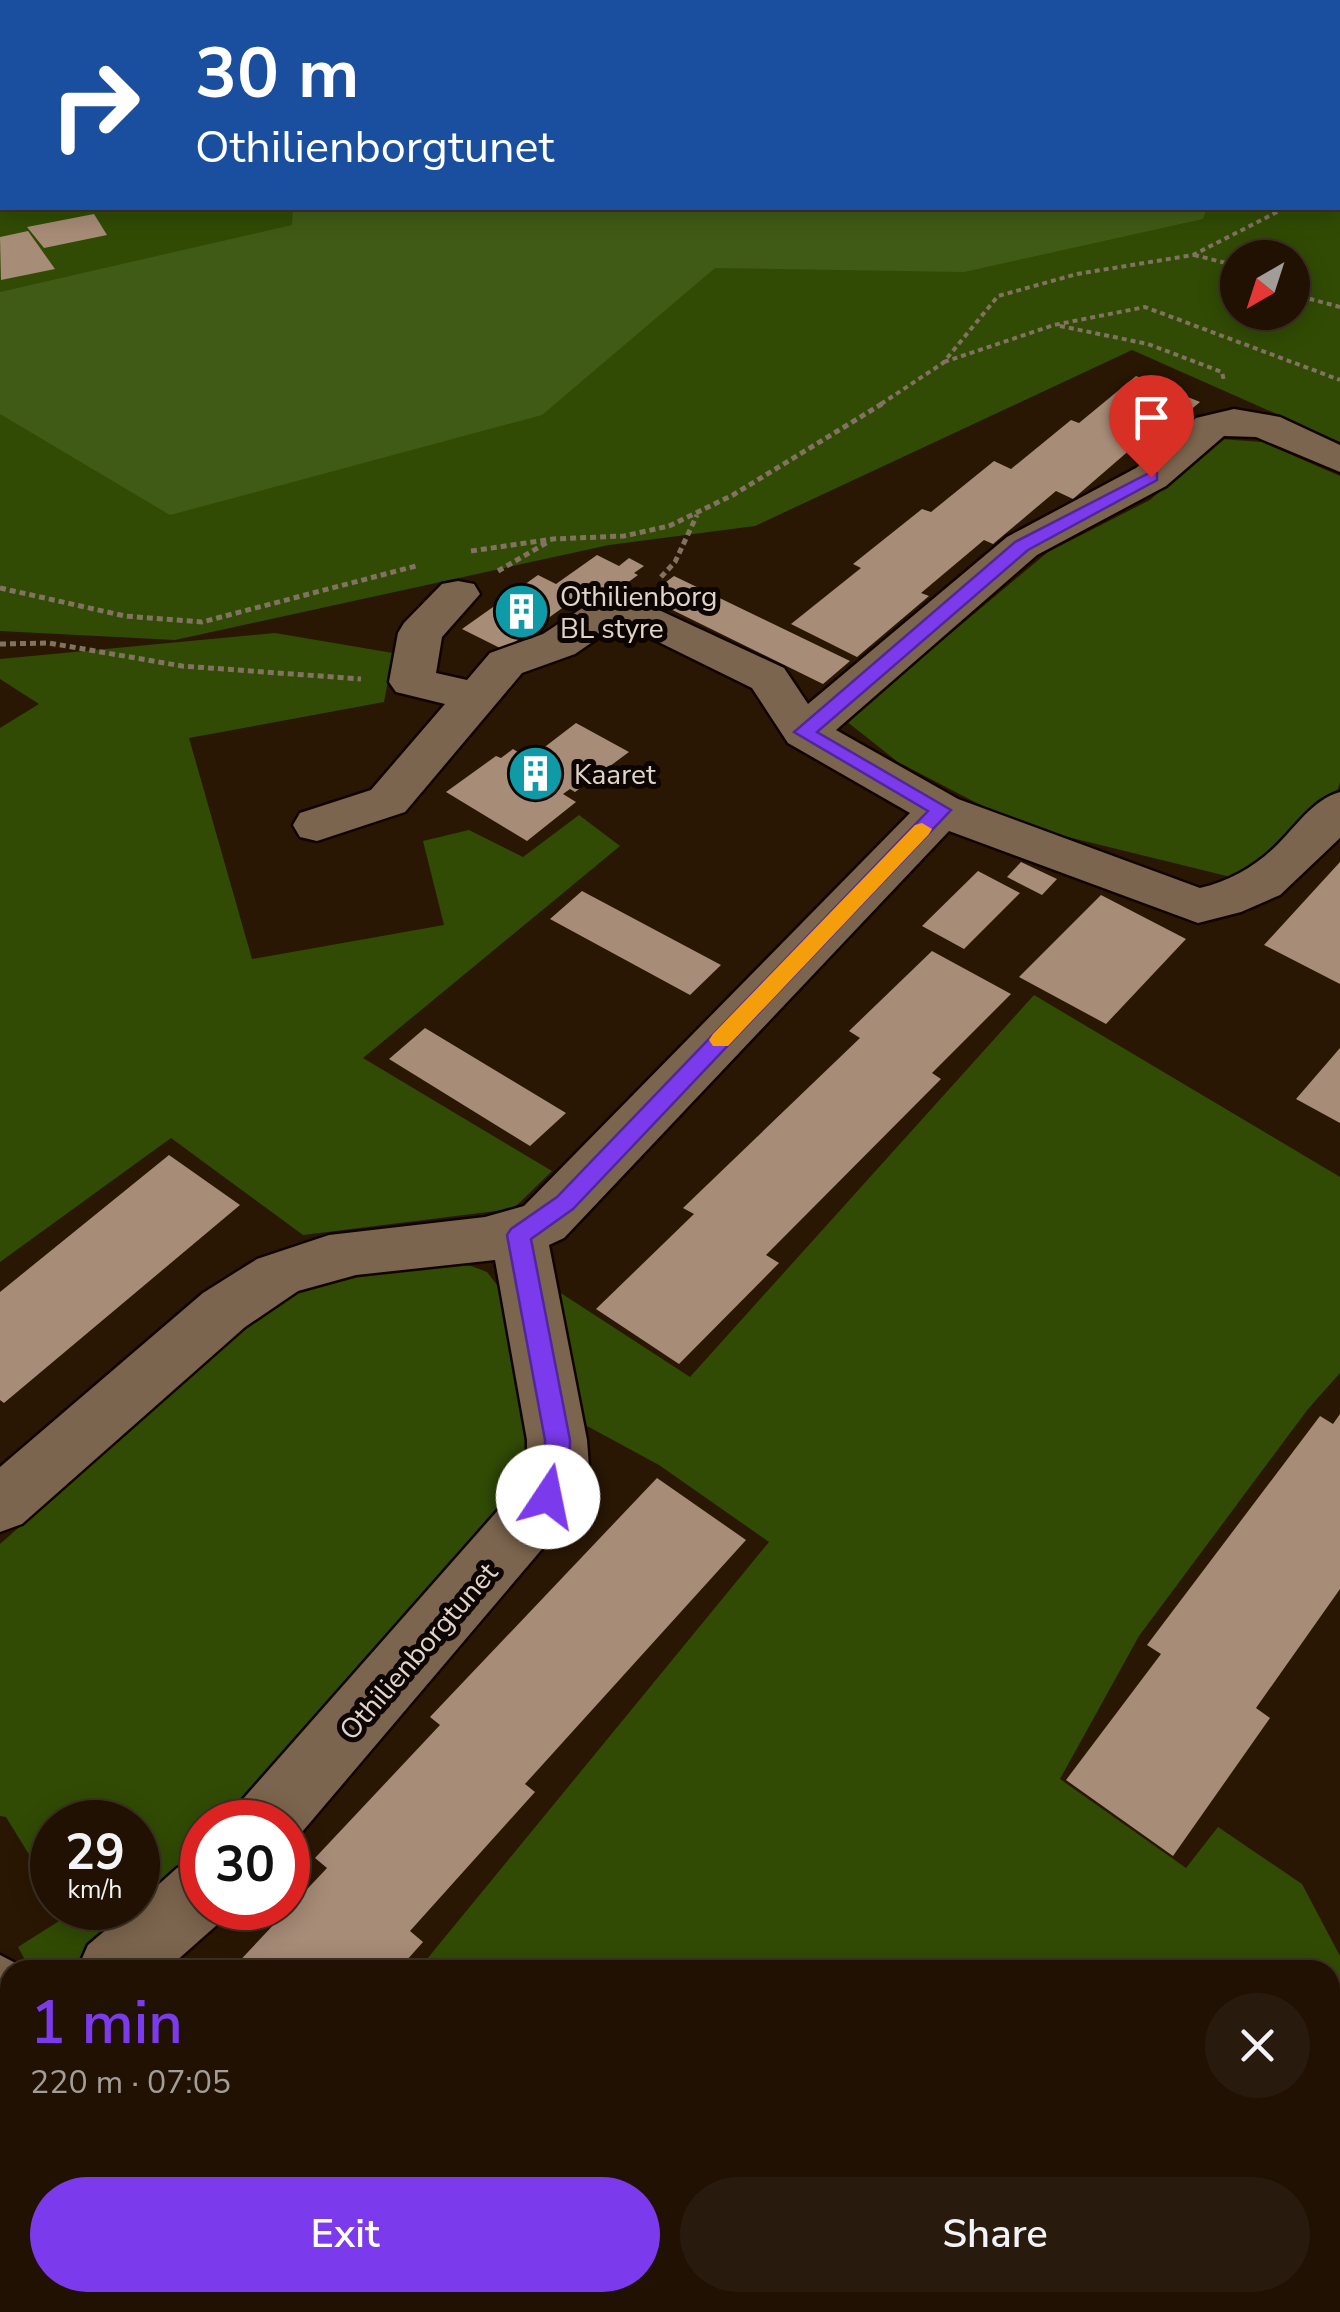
<!DOCTYPE html>
<html lang="en">
<head>
<meta charset="utf-8">
<style>
  :root { --surface:#201102; --page:#281a0c; --text:#f1f3f6; --muted:#a29d99; --line:#3d3124; --accent:#7c3aed }
  body { margin:0; font-family:"Nunito Sans",sans-serif; background:var(--page); color:var(--text); height:100vh; display:flex; flex-direction:column; font-size:38px; white-space:nowrap }
  * { box-sizing:border-box; margin:0 }
  p { font-size:32px; color:var(--muted) }
  .icon { flex:none; width:55px; height:55px; fill:none; stroke:currentColor; stroke-width:2; stroke-linecap:round; stroke-linejoin:round }
  .map { position:relative; flex:1; overflow:hidden }
  .panel { position:absolute; left:0px; top:1960px; width:1340px; height:352px; display:flex; flex-direction:column; background:var(--surface); border-radius:30px 30px 0 0; box-shadow:0 5px 25px #0003,0 0 0 2px var(--line) }
  .panel>* { flex:none }
  .guide { position:absolute; left:0px; top:0px; width:1340px; height:210px; box-shadow:0 5px 25px #0003,0 0 0 2px var(--line); background:#1a4fa0; color:#fff; overflow:hidden }
  .needle { width:65px; rotate:219deg }
  .fabs { position:absolute; left:1220px; top:240px; display:grid; gap:20px }
  .fabs a { display:grid; place-items:center; width:90px; height:90px; border-radius:50%; background:var(--surface); box-shadow:0 5px 25px #0003,0 0 0 2px var(--line); font-size:50px }
  .speed { position:absolute; left:30px; top:1800px; display:flex; gap:20px; font-size:50px; font-weight:700; text-align:center }
  .speed>* { display:grid; place-content:center; width:130px; height:130px; border-radius:50%; background:var(--surface); box-shadow:0 5px 25px #0003,0 0 0 2px var(--line); line-height:1 }
  .speed small { font-size:25px; font-weight:400 }
  .speed .limit { border:15px solid #d22; background:#fff; color:#111 }
  .pin { position:absolute; display:grid; place-items:center; width:85px; height:85px; color:#fff; margin:-102px -42px; border-radius:50% 50% 50% 0; rotate:-45deg; box-shadow:0 0 10px #0007 }
  .pin .icon { rotate:45deg }
  .me { position:absolute; width:110px; margin:-55px; rotate:11deg; stroke-linejoin:round; filter:drop-shadow(0 0 8px #0008) }
  .turn { display:flex; align-items:center; gap:35px; height:210px; padding:0 30px; font-size:45px }
  .turn .icon { width:130px; height:130px; stroke-width:2.5 }
  .turn b { display:block; font-size:70px; line-height:85px }
  .round { display:grid; place-items:center; flex:none; width:105px; height:105px; border-radius:52px; background:var(--page) }
  .headline { display:flex; align-items:center; justify-content:space-between; height:170px; padding:0 30px }
  h1 { font-size:60px; font-weight:600; line-height:75px; color:var(--accent) }
  .button { display:flex; gap:20px; margin-top:auto; padding:20px 30px }
  .button a { flex:1; height:115px; border-radius:60px; background:var(--accent); color:#fff; font-size:40px; font-weight:600; line-height:115px; text-align:center }
  .button a+a { background:var(--page); color:var(--text) }
  .map>svg:first-child { display:block }
  .green { fill:#314b04; fill-rule:evenodd }
  .forest { fill:#405b15 }
  .building { fill:#a78c77 }
  .lines { fill:none; stroke-linecap:round; stroke-linejoin:round }
  .minor-casing { stroke:#110300; stroke-width:5 }
  .major-casing { stroke:#110300; stroke-width:5 }
  .path-far1 { stroke:#827261; stroke-width:4; stroke-dasharray:5 4; stroke-linecap:butt }
  .path { stroke:#827261; stroke-width:5; stroke-dasharray:6 4; stroke-linecap:butt }
  .minor { fill:#7c654e; fill-rule:evenodd }
  .major { fill:#9b647d; fill-rule:evenodd }
  .route { fill:#7c3aed; stroke:#51269a; stroke-width:2.5 }
  .slow { fill:#f59e0b }
  .labels { text-anchor:middle; stroke-width:10; stroke-linejoin:round; paint-order:stroke }
  .poi-label { font-size:28px; fill:#e2d5c8; stroke:#0c0501; text-anchor:start }
  .street-label { font-size:28px; fill:#e2d5c8; stroke:#0c0501 }
</style>
</head>
<body>
<div class="map">
<svg width="1340" height="2312" viewBox="0 0 1340 2312">
  <rect width="100%" height="100%" fill="#2a1703"/>
  <!-- green -->
  <path class="green" d="M961,0H1340V442L1132,350L755,526L609,545L175,640L0,631V194L2,208H1338V2H952ZM1238,258H1292V312H1238Z
    M1220,439L1262,442L1340,476V782L1338,789L1239,879L1019,825L898,762L846,721L1048,552L1150,500Z
    M275,633L393,653L384,702L189,738L252,959L444,925L423,841L469,830L523,857L579,815L620,846L363,1058L552,1171L513,1209L303,1235L171,1138L0,1262V728L39,704L0,679V659Z
    M1034,995L1340,1177V1373L1308,1409L1139,1636L1060,1779L1186,1868L1218,1827L1302,1884L1340,1956V2076L1330,2069V1970H418L769,1542L659,1465L576,1420L550,1286L690,1377Z
    M446,1263L471,1266L487,1272L508,1299L534,1470L505,1519L231,1822H202V1854C174,1886 97,1966 55,1969C44,1970 34,1965 25,1960L18,1947L67,1916L62,1908H138V1822H52V1892L6,1817L0,1816V1544L276,1302C327,1271 389,1271 446,1263Z
    M366,2303H1025L1017,2312H374Z"/>
  <!-- forest -->
  <path class="forest" d="M293,208H1207L1203,219L964,272L715,268L542,415L170,515L0,414V292L292,225Z"/>
  <!-- building -->
  <path class="building" d="M94,214L107,235L44,248L27,227Z
    M28,231L55,269L1,280L0,237Z
    M1136,376L1200,402L1141,452L1132,448L1073,499L1056,491L993,544L984,540L921,593L929,596L857,657L791,624L861,568L853,564L922,509L931,512L994,461L1011,469L1071,420L1079,423Z
    M597,555L619,566L629,558L644,566L634,573L638,575L597,605L579,596L504,650L462,629L538,575L556,584Z
    M674,576L850,661L823,684L646,597Z
    M576,723L629,752L575,792L570,789L563,794L576,802L527,841L446,792L496,756L501,758L513,749L529,759Z
    M1021,862L1057,879L1042,895L1007,877Z
    M1340,862V984L1264,945Z
    M978,871L1020,893L964,949L922,926Z
    M582,891L721,965L690,995L550,919Z
    M1101,895L1186,939L1106,1024L1019,977Z
    M932,951L1011,994L932,1073L941,1079L766,1255L779,1263L679,1364L596,1309L694,1214L683,1208L860,1038L849,1031Z
    M425,1028L566,1113L530,1146L389,1059Z
    M1340,1048V1123L1296,1099Z
    M169,1155L240,1205L4,1403L0,1400V1292Z
    M1340,1414V1589L1256,1708L1270,1718L1173,1856L1066,1780L1161,1654L1147,1645L1320,1416L1333,1424Z
    M657,1478L746,1540L525,1784L535,1792L410,1931L423,1942L398,1970H231L327,1868L315,1858L440,1725L430,1717Z
    M1330,2093L1340,2100V2210L1330,2227Z
    M245,2302H353L360,2312H252Z
    M1077,2302H1260L1254,2312H1071Z"/>
  <g class="lines">
    <defs>
      <path id="minor" d="M0,79H2V99H0Z
        M1234,409L1280,417L1340,445V472L1256,437L1224,436L1166,486L1037,555L836,730L958,799L1200,888C1230,881 1254,867 1275,847C1296,827 1312,800 1340,792V838L1280,895L1241,912L1198,923L949,831L564,1238L549,1245L587,1440L589,1467L570,1516L291,1845L288,1846V1822H233L243,1799L522,1483L527,1467V1440L495,1260L356,1275L298,1291L245,1327L22,1524L0,1532V1467L203,1293L257,1259L329,1235L485,1217L524,1206L910,813L788,743L752,688L620,623L575,654L522,673L405,812L317,841L300,837L293,825L300,813L371,790L445,704L396,692L389,682L398,633L404,623L442,584L458,581L474,584L480,594L442,637L436,673L467,680L490,653L543,634L602,595L618,591L784,668L808,704L1007,537L1136,468L1196,418Z
        M202,1858V1908H230L227,1916L166,1970H77L88,1945L132,1908H138V1903L177,1868Z
        M0,1955L29,1970H10V2038L0,2034Z"/>
      <path id="major" d="M2,182V204L0,205V183Z"/>
    </defs>
    <!-- minor casing -->
    <use href="#minor" class="minor-casing"/>
    <!-- major casing -->
    <use href="#major" class="major-casing"/>
    <!-- path-far1 -->
    <path class="path-far1" d="M387,0L392,2
      M997,2L1003,0
      M1194,255L1238,266
      M1292,294L1340,307
      M1060,326L1148,344L1222,372L1224,381
      M944,362L1054,325L1145,307L1340,380
      M881,404L943,363L998,296L1077,274L1193,255L1285,208"/>
    <!-- path -->
    <path class="path" d="M471,551L553,539L624,536L669,526L733,495L885,402
      M498,571L548,542
      M661,577L675,562L697,515
      M0,588L125,616L202,622L416,566
      M0,644L49,643L182,666L361,679"/>
    <!-- minor -->
    <use href="#minor" class="minor"/>
    <!-- major -->
    <use href="#major" class="major"/>
  </g>
  <!-- route -->
  <path class="route" d="M1151,472L1157,473V480L1028,550L817,732L951,810L573,1209L531,1239L570,1440C570,1464 567,1483 557,1505L548,1508L539,1505L535,1497L545,1467V1440L507,1235L511,1229L557,1197L928,811L794,732L1015,542Z"/>
  <!-- slow -->
  <path class="slow" d="M922,823L932,829L929,834L728,1046H713L709,1040L713,1034L915,825Z"/>
  <!-- icons -->
  <defs>
    <symbol id="building-disc" viewBox="-11 -11 22 22"><circle r="9.5" fill="#0f9aa8" stroke="#0c0501"/><path d="M-4-6H4V6H1V3H-1V6H-4ZM-2.5-4.3h1.7v1.8h-1.7ZM.8-4.3h1.7v1.8H.8ZM-2.5-1h1.7V.8h-1.7ZM.8-1h1.7V.8H.8Z" fill="#fff"/></symbol>
  </defs>
  <g fill-rule="evenodd">
    <use href="#building-disc" x="490" y="580" width="63" height="63"/>
    <use href="#building-disc" x="504" y="742" width="63" height="63"/>
  </g>
  <g class="labels">
    <!-- poi labels -->
    <g class="poi-label">
      <text x="560" y="606">Othilienborg<tspan x="560" dy="32">BL styre</tspan></text>
      <text x="574" y="784">Kaaret</text>
    </g>
    <!-- street labels -->
    <g class="street-label">
      <text transform="translate(418 1651) rotate(-49)" y="10">Othilienborgtunet</text>
    </g>
  </g>
</svg>
<div class="fabs">
<a><svg class="needle" viewBox="-14 -14 28 28"><path d="M0-13l5 13h-10z" fill="#e53935"/><path d="M0 13l5-13h-10z" fill="#a29d99"/></svg></a>
</div>
<div class="speed"><div>29<small>km/h</small></div><div class="limit">30</div></div>
<div class="pin" style="left:1151px;top:477px;background:#d93025"><svg class="icon" aria-label="arrive" viewBox="0 0 24 24"><path d="M6 21V4h12l-3 4 3 4H6"/></svg></div>
<svg class="me" style="left:548px;top:1497px" viewBox="-20 -20 40 40"><circle r="19" fill="#fff"/><path d="M0-13L10 11 0 6-10 11z" fill="#7c3aed"/></svg>
<div class="guide">
<div class="turn"><svg class="icon" aria-label="right" viewBox="0 0 24 24"><path d="M7 20v-9h11M14 6l5 5-5 5"/></svg><div><b>30 m</b>Othilienborgtunet</div></div>
</div>
<section class="panel">
<div class="headline"><div><h1>1 min</h1><p>220 m · 07:05</p></div><a class="round"><svg class="icon" aria-label="close" viewBox="0 0 24 24"><path d="M6 6l12 12M18 6L6 18"/></svg></a></div>
<div class="button"><a>Exit</a><a>Share</a></div>
</section>
</div>
</body>
</html>
